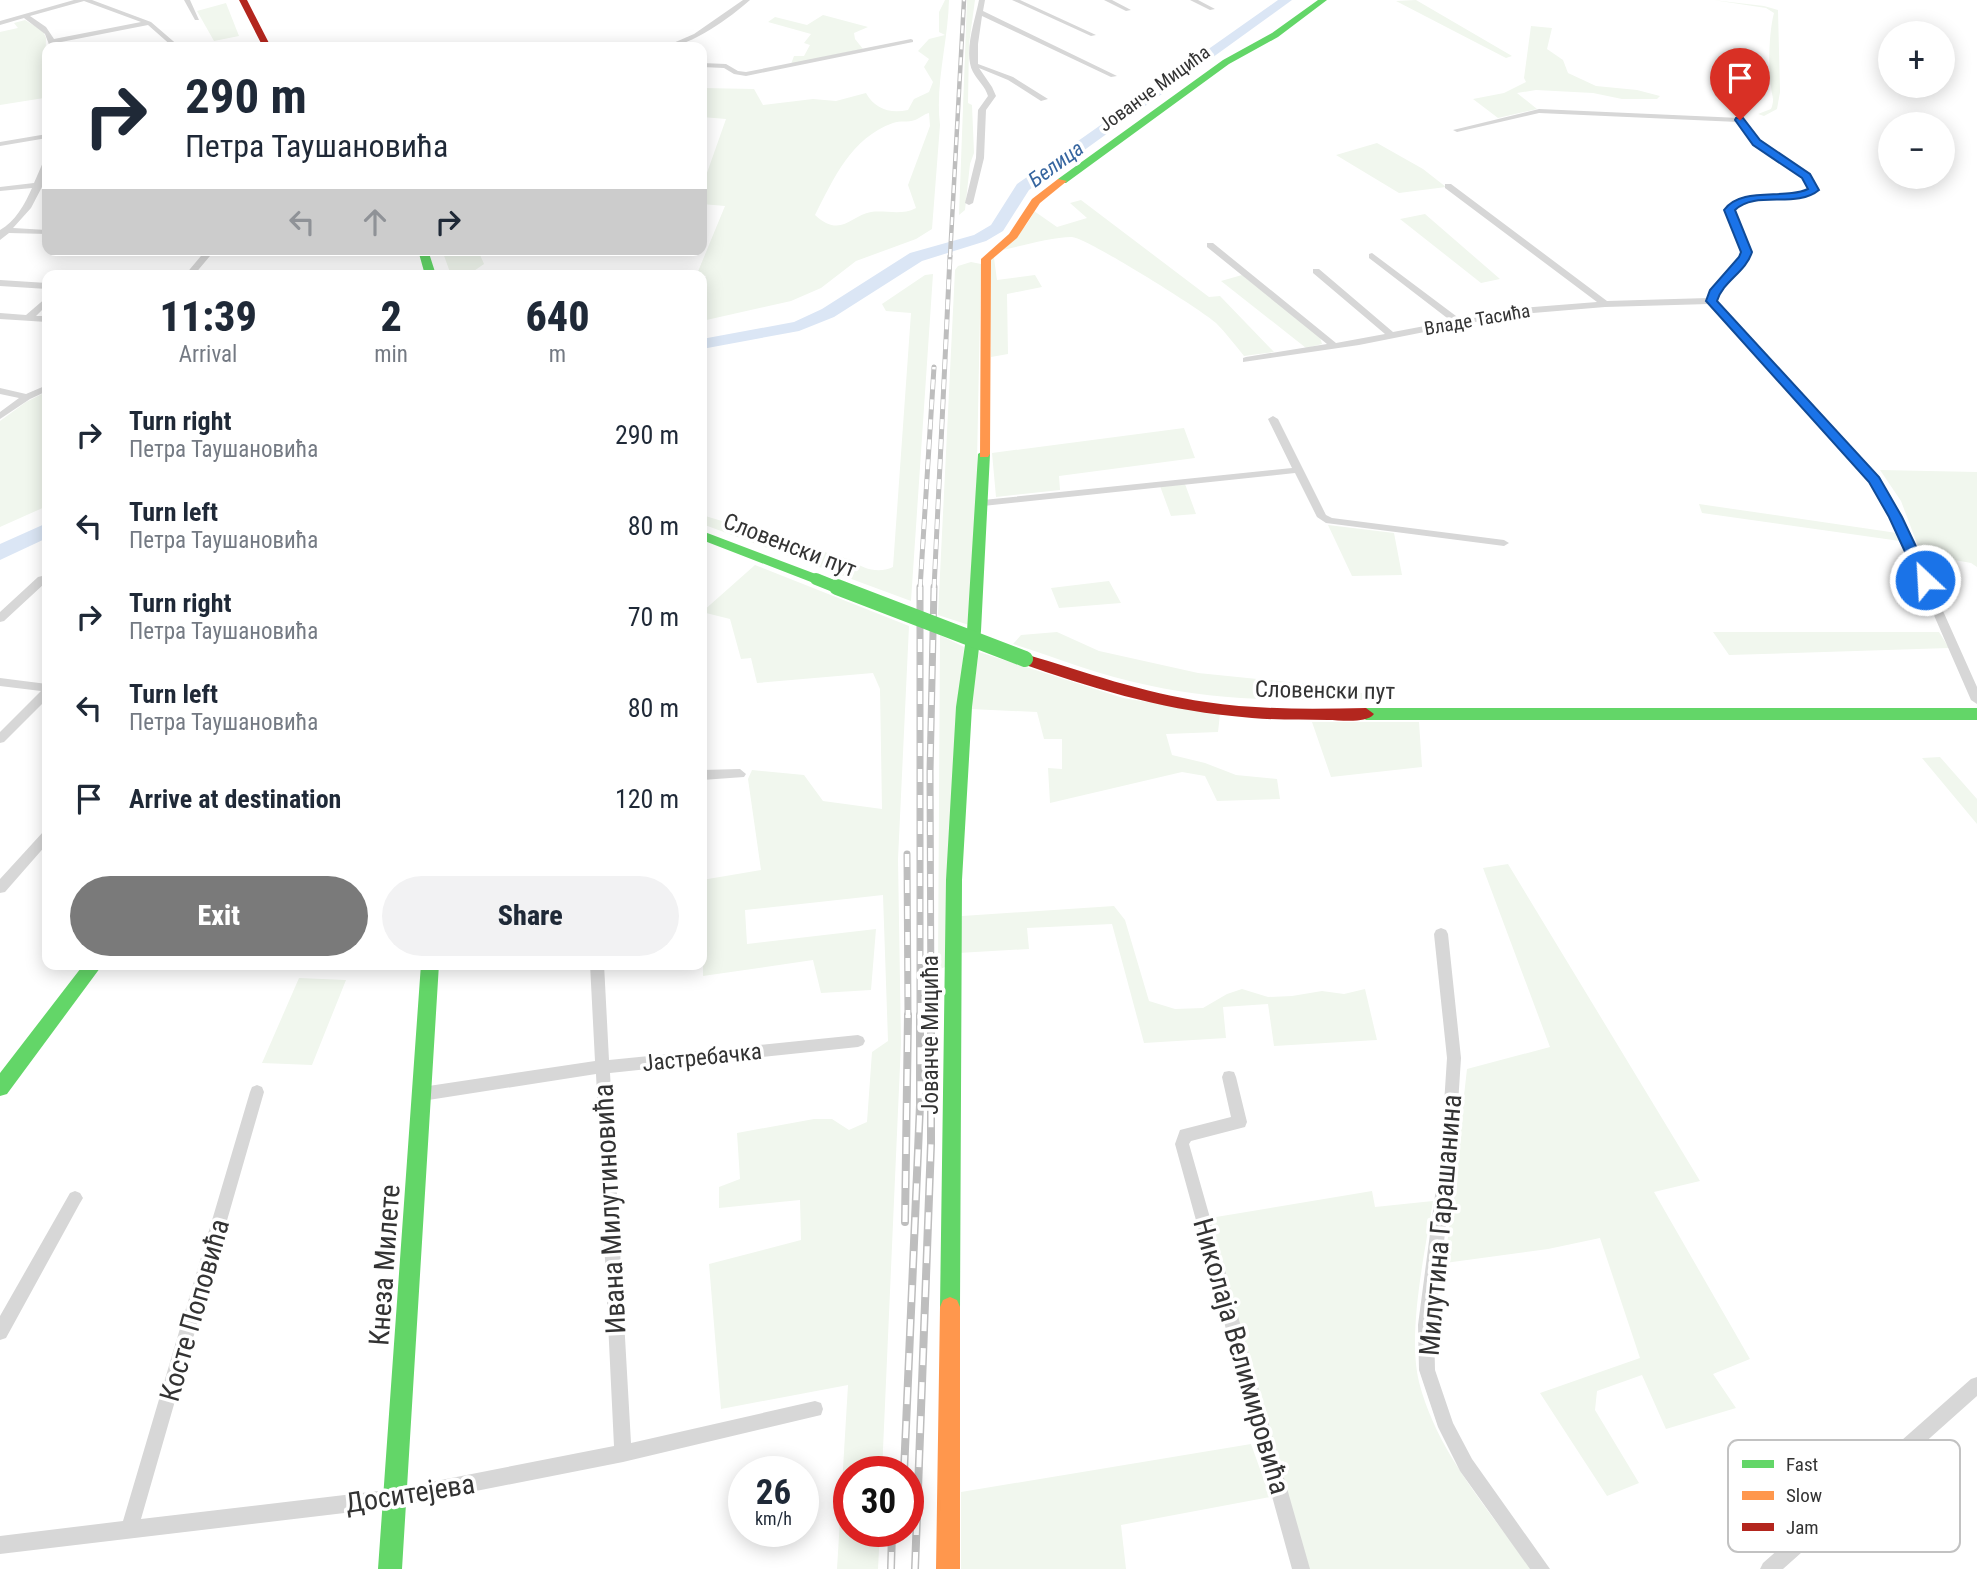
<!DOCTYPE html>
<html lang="en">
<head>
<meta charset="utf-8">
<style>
  :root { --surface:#fff; --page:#f2f2f3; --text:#1f2937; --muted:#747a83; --accent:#7a7a7a }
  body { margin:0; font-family:"Roboto Condensed",sans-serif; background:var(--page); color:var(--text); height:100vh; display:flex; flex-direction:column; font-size:26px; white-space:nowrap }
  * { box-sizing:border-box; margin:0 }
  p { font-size:23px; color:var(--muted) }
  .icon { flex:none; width:38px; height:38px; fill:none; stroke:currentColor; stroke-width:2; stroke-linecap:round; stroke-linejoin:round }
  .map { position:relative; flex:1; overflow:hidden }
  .panel { position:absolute; left:42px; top:270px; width:665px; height:700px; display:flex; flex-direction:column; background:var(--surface); border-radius:14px; box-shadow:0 4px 18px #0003 }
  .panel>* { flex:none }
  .hud { position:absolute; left:42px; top:42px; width:665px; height:214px; border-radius:14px; box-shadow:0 4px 18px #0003; background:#fff; color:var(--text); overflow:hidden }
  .fabs { position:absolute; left:1878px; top:21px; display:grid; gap:14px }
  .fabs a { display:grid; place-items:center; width:77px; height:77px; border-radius:50%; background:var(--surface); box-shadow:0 4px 18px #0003; font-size:35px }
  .speed { position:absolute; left:728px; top:1456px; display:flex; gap:14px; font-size:35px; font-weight:700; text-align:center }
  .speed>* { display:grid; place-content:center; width:91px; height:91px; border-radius:50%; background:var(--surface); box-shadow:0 4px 18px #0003; line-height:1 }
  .speed small { font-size:18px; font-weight:400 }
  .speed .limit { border:10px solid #d22; background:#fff; color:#111 }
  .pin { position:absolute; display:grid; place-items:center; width:60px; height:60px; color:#fff; margin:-72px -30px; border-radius:50% 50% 50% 0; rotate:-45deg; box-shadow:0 0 7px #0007 }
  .pin .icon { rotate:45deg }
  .me { position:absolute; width:77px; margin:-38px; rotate:335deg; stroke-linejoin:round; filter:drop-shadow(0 0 5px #0008) }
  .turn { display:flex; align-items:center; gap:24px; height:147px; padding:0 28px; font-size:32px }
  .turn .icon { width:91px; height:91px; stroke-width:2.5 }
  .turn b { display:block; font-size:49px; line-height:60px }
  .lanes { display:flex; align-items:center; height:66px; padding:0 28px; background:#0003; justify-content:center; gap:35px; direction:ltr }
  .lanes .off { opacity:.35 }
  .eta { display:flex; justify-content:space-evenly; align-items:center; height:119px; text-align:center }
  .eta b { font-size:42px; font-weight:800; line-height:49px }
  .button { display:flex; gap:14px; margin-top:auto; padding:14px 28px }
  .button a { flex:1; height:80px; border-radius:42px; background:var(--accent); color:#fff; font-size:28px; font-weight:800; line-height:80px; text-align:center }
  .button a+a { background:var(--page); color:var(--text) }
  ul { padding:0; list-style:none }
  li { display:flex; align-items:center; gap:21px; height:91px; padding:0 28px }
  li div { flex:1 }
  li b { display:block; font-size:26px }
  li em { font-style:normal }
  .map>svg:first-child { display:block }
  .green { fill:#f1f7ee; fill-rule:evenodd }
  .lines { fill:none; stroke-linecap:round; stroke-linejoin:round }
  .river { fill:#dbe6f5; fill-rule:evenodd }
  .street { fill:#d7d7d7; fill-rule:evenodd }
  .fast { fill:#63d668; fill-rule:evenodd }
  .slow { fill:#ff974d; fill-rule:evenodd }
  .jam { fill:#b3261e; fill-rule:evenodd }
  .rail-far3-casing { stroke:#bebebe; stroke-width:4.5 }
  .rail-far2-casing { stroke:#bebebe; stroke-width:5 }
  .rail-far1-casing { stroke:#bebebe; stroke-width:7 }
  .rail-casing { stroke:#bebebe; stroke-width:8 }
  .rail-far3 { stroke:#fff; stroke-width:2.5; stroke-dasharray:8; stroke-linecap:butt }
  .rail-far2 { stroke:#fff; stroke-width:3.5; stroke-dasharray:10; stroke-linecap:butt }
  .rail-far1 { stroke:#fff; stroke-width:4.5; stroke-dasharray:13; stroke-linecap:butt }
  .rail { stroke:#fff; stroke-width:5; stroke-dasharray:17; stroke-linecap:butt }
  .fast-bridge-far1 { stroke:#63d668; stroke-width:12 }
  .fast-bridge { stroke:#63d668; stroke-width:16 }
  .route { fill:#1a73e8; stroke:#114b97; stroke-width:2 }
  .labels { text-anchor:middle; stroke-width:7; stroke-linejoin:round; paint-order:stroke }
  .far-street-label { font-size:19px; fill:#333; stroke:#fff }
  .far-water-label { font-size:21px; font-style:italic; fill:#36659f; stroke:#fff }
  .street-label { font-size:23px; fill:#333; stroke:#fff }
  .near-street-label { font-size:28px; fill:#333; stroke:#fff }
  .key { fill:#fff; stroke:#c2c2c2; stroke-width:2 }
  .key-label { font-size:19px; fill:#333 }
</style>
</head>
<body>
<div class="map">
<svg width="1977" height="1569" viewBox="0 0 1977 1569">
  <rect width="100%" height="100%" fill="#fff"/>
  <!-- green -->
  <path class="green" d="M945,0H949C948,42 935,84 940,125L932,229L916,239L856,261L821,288L791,301L702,321V284L706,276L697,274L725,206L702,204V187L726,119L702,117V88L754,89L763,105L813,99L836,101L866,93C875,109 890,114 908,110L914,99L929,92L933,82L924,67L929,59L918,51L929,39L945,35L939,32V12ZM929,113L930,126L908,185L916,208C901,216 887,210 871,212C851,215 841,239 815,215C834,178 851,138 893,123C900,120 908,123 915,120C920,118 924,114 929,113Z
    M967,0H975L969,44L968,103L972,105L974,153L970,164L965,210L959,215Z
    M1416,0L1512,56L1506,58L1396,1Z
    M1713,0L1764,6L1778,10L1780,92L1777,109L1764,116L1758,114L1771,109C1775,99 1772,97 1771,87C1768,67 1769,31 1774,13L1766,8Z
    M226,3L239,36L214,41L197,11Z
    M823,15L868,27L854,33L855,39L863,49L791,64L794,56H804L810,45L804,43L811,34L768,22L775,17L807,25Z
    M25,20L43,31L46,38L44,98L0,105V32L18,28L14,23Z
    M1531,26L1552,28L1547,49L1563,60L1568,73L1596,86L1637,90L1660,96L1657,99H1622L1593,93L1536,90L1517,93L1537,109L1498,118L1473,99L1504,93L1526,82L1524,78Z
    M1377,143L1423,169L1446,187L1399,193L1336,155Z
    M1081,200L1209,297L1220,296L1274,352L1244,356C1235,345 1226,333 1216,323C1202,310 1087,238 1072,237C1050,237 1019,247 997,251L994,258L997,280L1035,275L1042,287L1007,294L1008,354L991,357L989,261C1004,242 1025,234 1034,211L1057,227L1087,218L1070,203Z
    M1425,214L1500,279L1481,283L1400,219Z
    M442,250H478L484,264L468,275H451Z
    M971,262L981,264L976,512L969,625L938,615L955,270L958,266Z
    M933,274L911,601L702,524V515L851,560C864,569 878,574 893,567L911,313L886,311L882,304L925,275Z
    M1242,275L1320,337L1322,344L1306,348L1221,281Z
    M44,393L47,395V506L0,527V421L26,402Z
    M1184,428L1195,458L1059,476L1060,490L996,497L992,453Z
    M1880,470L1977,472V567L1971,563L1921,554L1901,501Z
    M1185,484L1196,514L1171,516L1160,486Z
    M1699,504L1897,533L1900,541L1702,513Z
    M1328,525L1394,533L1402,575L1352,576Z
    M755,565L909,626L898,859L901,1043L882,1472H849V1531H880L878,1569H837L848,1385L721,1409L709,1264L801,1240L800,1200L719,1208V1187L740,1179L737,1133L814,1119H832L849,1130L867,1122L872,1052L888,1041L883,895L745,910L747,944L876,929L871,990L821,993L813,960L703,976L702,880L761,870L748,779L752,770L804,775L823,801L882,809L880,689L873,673L757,683L751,658L741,659L730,619L702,612Z
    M1109,581L1121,603L1059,608L1051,588Z
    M1057,632L1099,651L1198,673L1337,687L1374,696L1372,700C1297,700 1221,702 1147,685C1102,676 1057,658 1013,644L1021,635Z
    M1713,632H1939L1949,648L1729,655Z
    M940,635L964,647L953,781L945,967L938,970Z
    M979,652L1123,698L1220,714L1218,732L1166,734L1172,755L1205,763L1236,775L1277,779L1280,799L1217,801L1205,776L1182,772L1050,803L1048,768L1062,769V739H1044L1037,712L970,709Z
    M1312,722H1419L1422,767L1331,777Z
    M1940,757L1977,799V824L1922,758Z
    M1508,864L1700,1181L1654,1192L1750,1359L1713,1374L1736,1408L1666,1429L1642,1375L1597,1391L1595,1410L1639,1483L1607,1496L1540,1393L1640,1358L1600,1238L1548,1249L1445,1263L1467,1069L1550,1047L1483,868Z
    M1114,906L1125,920L1149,1001L1175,1009L1203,1008L1227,994L1242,989L1268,997L1292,996L1322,991L1344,994L1365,989L1377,1040L1274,1046L1268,1004L1223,1007L1226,1038L1144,1043L1112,924L1027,928L1029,949L958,953L962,916Z
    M299,978L346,980L312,1065L262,1063Z
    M1372,1191L1375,1207L1433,1201C1425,1252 1407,1333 1419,1382C1437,1453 1490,1511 1531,1569H1308L1210,1218Z
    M1251,1444L1270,1497L1121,1525L1126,1569H961V1492Z"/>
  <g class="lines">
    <!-- river -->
    <path class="river" d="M1278,0H1292L1029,190L1003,231L986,241L922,261L834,317L799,331L702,349V339L794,322L822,309L910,253L974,235L991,225L1017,184Z
      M47,523V538L0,560V544Z"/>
    <!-- street -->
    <path class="street" d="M74,0H92L151,22L180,47H173L148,25L56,43V47H50L45,34L24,18L0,25V21ZM84,1L141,22L54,39L46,27L30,16Z
      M184,0H190L199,20H195Z
      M743,0H750C731,17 689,48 664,47L694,34Z
      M979,0H985L983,11L1117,76L1111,77L982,16L978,44V64L1013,77L1048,99L1041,101L1008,80L979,68L992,87L996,96L986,110L984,158L973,203L969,205L965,203L976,158L978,110L988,96C985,86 978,81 973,72C963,53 975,21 979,0Z
      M1012,0H1020L1096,35L1091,36Z
      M1104,0H1112L1131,10L1126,11Z
      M1190,0H1198L1215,9L1210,10Z
      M911,39L913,40V42L746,76L734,74L724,68L702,67V63L726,64L738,71L746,72Z
      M1539,109L1740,118H1743L1760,140L1809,174L1818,190C1793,208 1756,190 1733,210L1750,252L1749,258L1718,293L1715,301L1879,478L1901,517L1977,687V704L1971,700L1891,517L1871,482L1709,304L1605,307L1510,315L1359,345L1243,362V358L1246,357L1327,344L1207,247V243H1213L1336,343L1385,334L1313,273V269H1319L1393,332L1451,321L1369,258V254L1372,253L1460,319L1510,309L1597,302L1445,188V184H1451L1607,301L1708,298L1711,290L1741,257L1742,252L1725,210C1748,186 1782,202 1810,189L1803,177L1754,144L1738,122L1539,113L1457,132L1453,130Z
      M47,134V138L0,146V142Z
      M44,160H47V170L42,183L43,185L31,208L13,228L47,230V234L9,233L0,240V230C15,222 25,204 32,188L0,191V187L34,183Z
      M206,250H215L194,275H185Z
      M0,280L47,283V289L0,286Z
      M47,297V305L36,316H47V322L0,319V313L26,315Z
      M47,385V391L30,399L0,419V412L19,398L0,394V388L26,394Z
      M1273,416L1278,419L1326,515L1332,518L1504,540L1509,543L1504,546L1326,523L1317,517L1295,473L983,506L978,503L983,500L1292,468L1268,419Z
      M42,576L47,577V585L44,584L4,621L0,622V612L38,577Z
      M0,678L47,684V699L4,742L0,743V732L41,691L0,686Z
      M740,769L746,774L744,777L702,780V770Z
      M47,831V844L5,892L0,893V879L43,832Z
      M1441,928L1446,930L1448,934L1461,1058L1455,1150L1434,1325L1435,1370L1453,1423L1472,1459L1550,1569H1530L1460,1471L1438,1427L1419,1370L1418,1325L1441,1150L1447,1058L1434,934L1436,930Z
      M590,964H604L609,1060L858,1035L863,1037L865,1041L863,1045L858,1047L610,1073L631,1443L815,1401L821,1403L823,1409L821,1415L623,1462L395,1507L0,1554V1536L123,1521L250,1092L252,1087L257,1085L262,1087L264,1092L141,1519L395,1489L614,1446L596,1074L422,1101L417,1099L415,1094L417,1089L422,1087L595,1061Z
      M1229,1071L1234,1072L1236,1077L1247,1122L1245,1127L1191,1141L1189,1144L1310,1569H1292L1175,1144L1180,1130L1231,1117L1222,1077L1224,1072Z
      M75,1191L80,1193L83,1198L80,1203L6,1338L0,1340V1316L70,1193Z
      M1977,1377V1396L1783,1569H1760L1763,1563L1971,1379Z"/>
    <!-- fast -->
    <path class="fast" d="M1318,0H1327L1278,37L1229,64L1066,183H1058V179L1223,60L1272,33Z
      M418,250H428L436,275H425Z
      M984,450L990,454L981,631L972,707L962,880L960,1307L957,1314L950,1317L943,1314L940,1307L946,880L956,707L967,631L978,454Z
      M702,531L821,576L823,579L821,582H811L702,540Z
      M1366,708H1977V720H1366L1358,714Z
      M84,964H103L7,1094L0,1096V1073Z
      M421,964H439L402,1569H378Z"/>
    <!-- slow -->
    <path class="slow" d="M1058,179L1067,181L1040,203L1017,238L991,260L990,454L988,457H980L981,259L1009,234L1032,199Z
      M950,1297L957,1300L960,1307V1569H936L940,1307L943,1300Z"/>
    <!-- jam -->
    <path class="jam" d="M239,0H247L271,47H263Z
      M1025,654C1085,672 1143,693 1206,702C1259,710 1313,709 1366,708L1374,714C1366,724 1340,720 1328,720C1296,720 1264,720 1232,716C1159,709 1089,687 1020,663L1018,659Z"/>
    <defs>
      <path id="rail-far3" d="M950,257L964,0"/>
      <path id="rail-far2" d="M920,589L934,367
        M934,589L950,256"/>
      <path id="rail-far1" d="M920,587V1017
        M907,854L908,1017
        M931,1017L930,772L934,587"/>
      <path id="rail" d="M905,1222L908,1015
        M904,1472L920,1105V1015
        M891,1569L892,1531
        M915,1569L931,1144V1015"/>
    </defs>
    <!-- rail-far3 casing -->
    <use href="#rail-far3" class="rail-far3-casing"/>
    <!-- rail-far2 casing -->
    <use href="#rail-far2" class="rail-far2-casing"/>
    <!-- rail-far1 casing -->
    <use href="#rail-far1" class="rail-far1-casing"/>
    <!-- rail casing -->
    <use href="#rail" class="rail-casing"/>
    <!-- rail-far3 -->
    <use href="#rail-far3" class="rail-far3"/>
    <!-- rail-far2 -->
    <use href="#rail-far2" class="rail-far2"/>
    <!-- rail-far1 -->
    <use href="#rail-far1" class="rail-far1"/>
    <!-- rail -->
    <use href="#rail" class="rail"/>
    <!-- fast-bridge-far1 -->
    <path class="fast-bridge-far1" d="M816,579L841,589"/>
    <!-- fast-bridge -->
    <path class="fast-bridge" d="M837,587L1025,659"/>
  </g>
  <!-- route -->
  <path class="route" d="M1736,118H1743L1760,140L1810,174L1819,190C1796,209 1756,190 1735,210L1752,252C1746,272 1723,281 1717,301L1879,477L1902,517L1932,580L1930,584L1925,585L1918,580L1889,517L1869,482L1706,301L1710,290L1739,257L1741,252L1724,210C1741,186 1784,200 1808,189L1802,178L1753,145L1735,120Z"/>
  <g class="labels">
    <!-- far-street labels -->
    <g class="far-street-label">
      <text transform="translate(1154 88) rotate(-36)" y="7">Јованче Мицића</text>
      <text transform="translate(1477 319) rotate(-10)" y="7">Владе Тасића</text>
    </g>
    <!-- far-water labels -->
    <g class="far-water-label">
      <text transform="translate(1056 164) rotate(-36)" y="7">Белица</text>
    </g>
    <!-- street labels -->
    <g class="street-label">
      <text transform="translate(790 545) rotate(21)" y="8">Словенски пут</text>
      <text transform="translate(1325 690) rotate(1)" y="8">Словенски пут</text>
      <text transform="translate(930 1035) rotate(-90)" y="8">Јованче Мицића</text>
      <text transform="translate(702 1057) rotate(-6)" y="8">Јастребачка</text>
    </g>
    <!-- near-street labels -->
    <g class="near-street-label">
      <text transform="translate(609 1209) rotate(-93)" y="10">Ивана Милутиновића</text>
      <text transform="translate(1440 1225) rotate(-85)" y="10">Милутина Гарашанина</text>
      <text transform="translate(384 1265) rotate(-86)" y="10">Кнеза Милете</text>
      <text transform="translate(194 1310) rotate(-74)" y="10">Косте Поповића</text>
      <text transform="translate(1242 1356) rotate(74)" y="10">Николаја Велимировића</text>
      <text transform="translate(410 1493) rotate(-9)" y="10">Доситејева</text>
    </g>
  </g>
  <!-- legend -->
  <rect x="1728" y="1440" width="232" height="112" rx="10" class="key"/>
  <rect x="1742" y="1460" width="32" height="8" fill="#63d668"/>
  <rect x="1742" y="1491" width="32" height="9" fill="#ff974d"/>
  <rect x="1742" y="1523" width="32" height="8" fill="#b3261e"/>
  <g class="key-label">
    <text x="1786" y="1471">Fast</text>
    <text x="1786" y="1502">Slow</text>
    <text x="1786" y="1534">Jam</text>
  </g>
</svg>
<div class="fabs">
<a>+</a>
<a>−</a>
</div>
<div class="speed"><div>26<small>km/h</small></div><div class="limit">30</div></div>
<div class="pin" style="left:1740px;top:120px;background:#d93025"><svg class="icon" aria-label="arrive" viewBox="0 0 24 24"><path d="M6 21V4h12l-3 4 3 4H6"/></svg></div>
<svg class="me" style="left:1925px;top:580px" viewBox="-20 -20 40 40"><circle r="17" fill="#1a73e8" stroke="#fff" stroke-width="3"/><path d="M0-11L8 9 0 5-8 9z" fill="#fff"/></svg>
<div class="hud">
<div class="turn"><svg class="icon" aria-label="right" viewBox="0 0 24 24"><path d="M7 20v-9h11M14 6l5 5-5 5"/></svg><div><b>290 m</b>Петра Таушановића</div></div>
<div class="lanes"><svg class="icon off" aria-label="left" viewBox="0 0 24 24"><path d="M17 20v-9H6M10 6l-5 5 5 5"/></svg><svg class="icon off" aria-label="ahead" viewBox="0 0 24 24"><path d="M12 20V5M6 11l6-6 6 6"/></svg><svg class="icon" aria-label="right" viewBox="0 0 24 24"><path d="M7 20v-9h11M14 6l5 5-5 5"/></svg></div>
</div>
<section class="panel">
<div class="eta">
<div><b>11:39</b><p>Arrival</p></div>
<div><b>2</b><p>min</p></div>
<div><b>640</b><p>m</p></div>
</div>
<ul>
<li><svg class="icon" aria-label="right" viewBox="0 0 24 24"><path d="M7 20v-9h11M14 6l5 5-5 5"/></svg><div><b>Turn right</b><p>Петра Таушановића</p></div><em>290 m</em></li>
<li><svg class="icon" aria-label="left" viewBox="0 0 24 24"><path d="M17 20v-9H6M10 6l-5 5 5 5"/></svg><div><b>Turn left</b><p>Петра Таушановића</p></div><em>80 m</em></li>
<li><svg class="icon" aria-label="right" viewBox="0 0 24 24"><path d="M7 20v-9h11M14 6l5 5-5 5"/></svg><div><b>Turn right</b><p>Петра Таушановића</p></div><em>70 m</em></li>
<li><svg class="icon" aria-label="left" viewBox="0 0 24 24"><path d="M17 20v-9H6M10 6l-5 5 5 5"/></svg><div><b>Turn left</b><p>Петра Таушановића</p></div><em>80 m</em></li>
<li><svg class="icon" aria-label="arrive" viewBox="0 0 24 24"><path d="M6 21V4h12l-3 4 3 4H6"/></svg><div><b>Arrive at destination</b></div><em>120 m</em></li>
</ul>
<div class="button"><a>Exit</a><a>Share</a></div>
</section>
</div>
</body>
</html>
